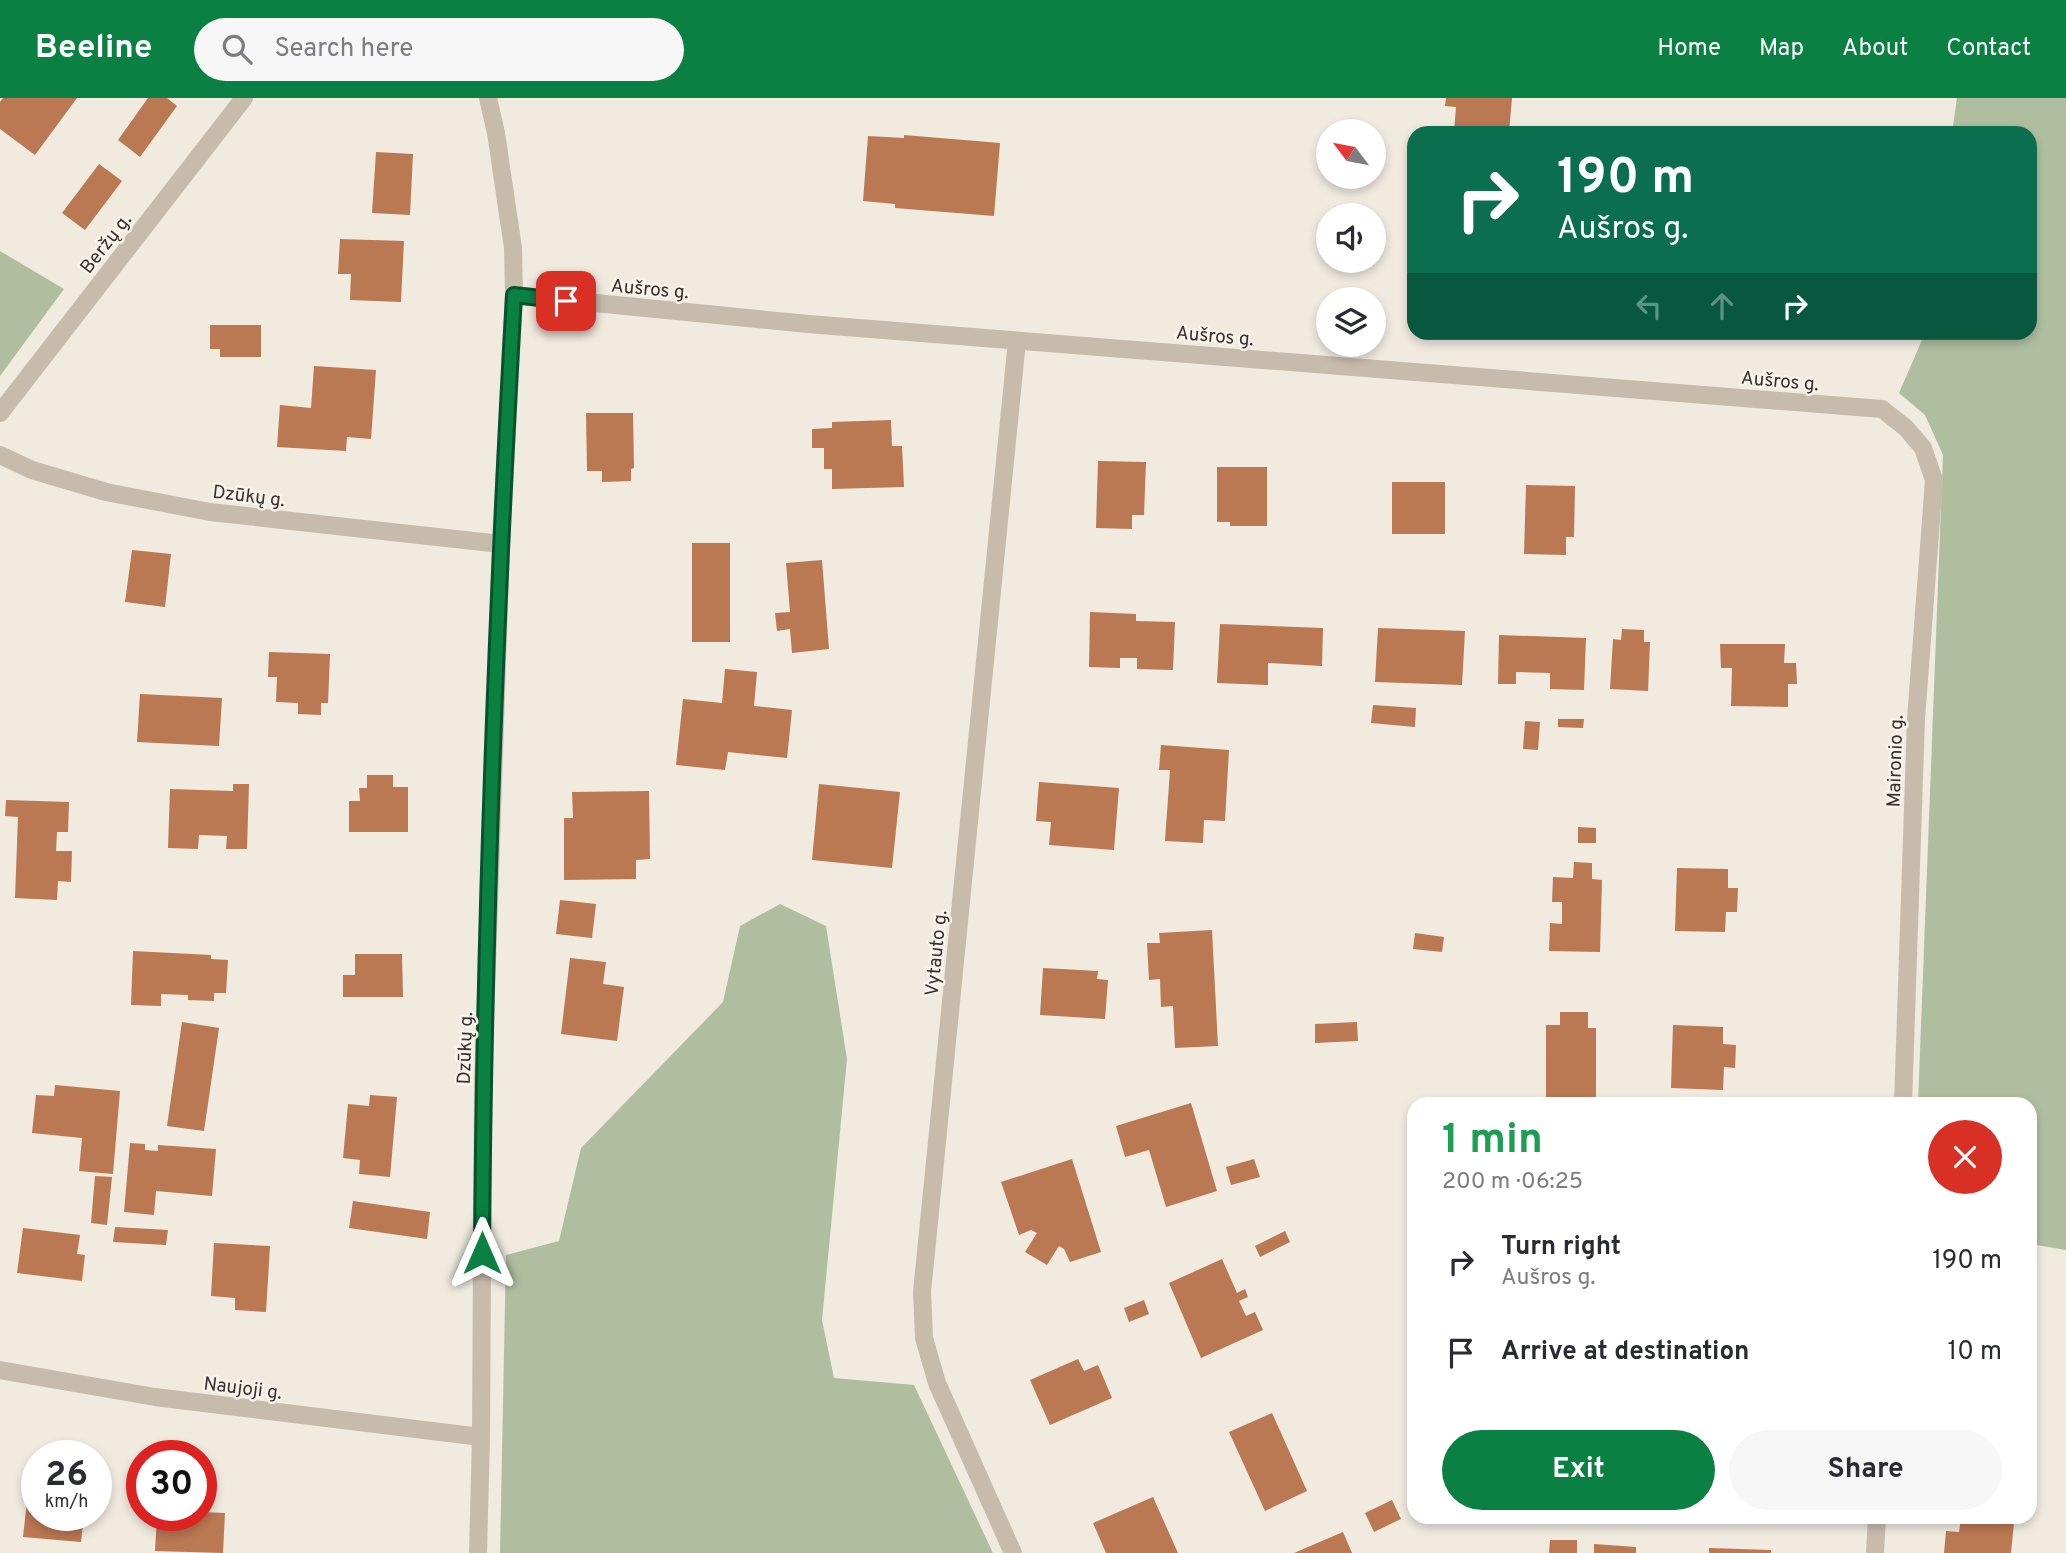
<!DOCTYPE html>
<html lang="en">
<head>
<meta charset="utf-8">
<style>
  :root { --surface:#fff; --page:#f7f7f7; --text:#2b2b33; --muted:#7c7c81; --accent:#0b8043 }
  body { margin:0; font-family:Overpass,sans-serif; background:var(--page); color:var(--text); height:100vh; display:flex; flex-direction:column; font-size:26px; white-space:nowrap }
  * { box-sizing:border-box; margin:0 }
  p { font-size:23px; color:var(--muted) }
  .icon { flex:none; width:38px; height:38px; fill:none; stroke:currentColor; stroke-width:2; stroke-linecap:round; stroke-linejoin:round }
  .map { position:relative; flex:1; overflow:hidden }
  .details { position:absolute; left:1407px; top:999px; width:630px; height:427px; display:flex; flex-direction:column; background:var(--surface); border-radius:21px; box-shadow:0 4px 10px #0003 }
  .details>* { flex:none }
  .guide { position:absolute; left:1407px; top:28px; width:630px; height:214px; border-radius:21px; box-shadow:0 4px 10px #0003; background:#0b6e4f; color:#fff; overflow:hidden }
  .needle { width:46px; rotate:302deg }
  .controls { position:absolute; left:1316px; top:21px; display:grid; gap:14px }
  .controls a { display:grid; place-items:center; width:70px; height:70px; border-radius:50%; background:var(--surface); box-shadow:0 4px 10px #0003; font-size:35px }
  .speed { position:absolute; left:21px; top:1342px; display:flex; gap:14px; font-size:35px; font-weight:700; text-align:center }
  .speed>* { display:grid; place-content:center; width:91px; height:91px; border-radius:50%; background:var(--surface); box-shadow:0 4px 10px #0003; line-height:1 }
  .speed small { font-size:18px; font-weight:400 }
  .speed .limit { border:10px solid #d22; background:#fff; color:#111 }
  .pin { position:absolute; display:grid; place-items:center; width:60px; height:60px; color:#fff; margin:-30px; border-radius:14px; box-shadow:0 4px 10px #0006 }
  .me { position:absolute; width:77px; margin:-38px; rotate:0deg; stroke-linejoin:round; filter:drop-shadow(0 0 5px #0008) }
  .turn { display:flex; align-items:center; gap:24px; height:147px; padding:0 35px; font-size:32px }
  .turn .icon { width:91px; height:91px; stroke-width:2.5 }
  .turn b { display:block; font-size:49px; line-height:60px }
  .lanes { display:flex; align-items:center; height:66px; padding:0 35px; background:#0003; justify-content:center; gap:35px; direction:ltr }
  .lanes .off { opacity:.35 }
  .round { display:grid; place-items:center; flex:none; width:74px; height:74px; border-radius:37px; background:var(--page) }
  .overview { display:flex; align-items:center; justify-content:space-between; height:119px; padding:0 35px }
  h1 { font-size:42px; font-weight:700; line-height:52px; color:#1e9e55 }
  .cta { display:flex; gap:14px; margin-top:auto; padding:14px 35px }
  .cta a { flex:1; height:80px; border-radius:42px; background:var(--accent); color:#fff; font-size:28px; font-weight:700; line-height:80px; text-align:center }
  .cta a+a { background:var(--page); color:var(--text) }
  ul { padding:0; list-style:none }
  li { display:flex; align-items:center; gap:21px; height:91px; padding:0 35px }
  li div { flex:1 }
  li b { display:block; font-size:26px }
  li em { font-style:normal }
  header { display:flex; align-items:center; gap:42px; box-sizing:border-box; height:98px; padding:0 35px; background:var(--accent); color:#fff }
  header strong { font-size:33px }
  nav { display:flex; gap:38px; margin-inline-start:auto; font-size:24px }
  .search { width:490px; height:63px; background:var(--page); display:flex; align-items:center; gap:18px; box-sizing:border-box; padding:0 24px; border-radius:38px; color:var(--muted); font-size:26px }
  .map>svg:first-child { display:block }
  .green { fill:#b0bea0 }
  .building { fill:#ba7853 }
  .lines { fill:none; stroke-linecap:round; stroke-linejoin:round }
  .minor { stroke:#c7bbac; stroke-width:18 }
  .route-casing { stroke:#07532c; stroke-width:18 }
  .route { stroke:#0b8043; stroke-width:12 }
  .labels { text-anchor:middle; stroke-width:5; stroke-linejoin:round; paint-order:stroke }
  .street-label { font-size:19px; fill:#362f2a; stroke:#f8f3eb }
</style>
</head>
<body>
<header>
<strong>Beeline</strong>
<div class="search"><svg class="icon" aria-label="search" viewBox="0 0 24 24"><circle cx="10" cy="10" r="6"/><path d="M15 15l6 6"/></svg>Search here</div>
<nav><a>Home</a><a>Map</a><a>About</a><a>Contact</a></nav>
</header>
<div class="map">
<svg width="2066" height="1455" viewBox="0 0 2066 1455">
  <rect width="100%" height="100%" fill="#f0eadf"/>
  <!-- green -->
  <path class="green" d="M1957,0H2066V1152L2030,1146V1006H1918L1943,357L1925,317L1899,295L1922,242L1923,235L2030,234V35H1952Z
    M0,153L64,191L0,278Z
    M780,806L826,828L847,961L822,1222L834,1280L914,1287L993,1455H500L506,1157L559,1143L581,1050L723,904L740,828Z"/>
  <!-- building -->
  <path class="building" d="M3,0H77L35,57L0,31V4Z
    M148,0H167L177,8L140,59L118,42Z
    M1446,0H1512L1509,35L1454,34L1456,9L1445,8Z
    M904,37L1000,45L994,118L895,110V106L863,103L868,38L904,40Z
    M376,54L413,56L410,117L372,115Z
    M99,66L122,83L85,132L62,115Z
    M340,141L404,143L401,204L350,202L351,176H338Z
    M210,227H261V259H220V251H210Z
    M314,268L376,272L371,341L347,339L346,353L277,349L280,307L311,310Z
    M586,315H633L634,370L631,371V383L602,384V373H587Z
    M891,322L892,348H902L904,389L832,391V371H824V350H812V331L832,330V324Z
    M1098,363L1146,364L1144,417H1132V431L1096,430Z
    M1217,369H1267V428H1230V424H1217Z
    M1392,384H1445V436H1392Z
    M1526,387L1575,388L1574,439H1566V457L1524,456Z
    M692,445H730V544H692Z
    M132,452L171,456L165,509L125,504Z
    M822,462L829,551L792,555L790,531L777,533L775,515L790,514L786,465Z
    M1090,514L1136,516V523L1175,524L1173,572L1137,571V560H1120V570L1089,569Z
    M1220,526L1323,530L1322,568L1268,565V587L1217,585Z
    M1378,530L1465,533L1462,587L1375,584Z
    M1622,531L1644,532V544H1650L1648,593L1610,591L1613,541L1621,542Z
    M1499,537L1586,540L1584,592L1550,591V575L1516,574V586H1498Z
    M1720,546H1785L1784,565H1796L1797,586H1788V609L1731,608L1732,570H1721Z
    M269,554L330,556L328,605H321V617L298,616V605L276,604L277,579H268Z
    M725,571L757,574L754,608L792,612L787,660L728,654L725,672L676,667L683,601L722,605Z
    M140,596L222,600L219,648L137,644Z
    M1373,607L1416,610L1415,629L1371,625Z
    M1558,621H1584L1583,630L1558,629Z
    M1525,623L1540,624L1538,652L1523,651Z
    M1161,647L1229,652L1225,723L1204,722L1203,745L1165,743L1170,672H1159Z
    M367,677H393V689H408V734H349V703H360L359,690H367Z
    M1039,684L1119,690L1114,752L1049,747L1051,724L1036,723Z
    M233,686H249L247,751H226L227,738L199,737L198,751L168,750L170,691L233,693Z
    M819,686L900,694L892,770L812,762Z
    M649,693L650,761L636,762V781L564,782V720H573L572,694Z
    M6,702L69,704L68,734H57L56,753H72L71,784L58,783L57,802L15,800L18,719L5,718Z
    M1578,729L1596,730V745H1578Z
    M1574,764L1592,765V781L1602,782L1600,854L1549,853L1550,825L1562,826V804H1552L1553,779L1573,780Z
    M1677,770L1728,771V790H1738L1737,814H1726L1725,834L1675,833Z
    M560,802L596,806L592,840L556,836Z
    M1212,832L1218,948L1175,950L1173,908L1161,909L1160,881L1149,882L1147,845H1160L1159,835Z
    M1415,835L1444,839L1442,854L1413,851Z
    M133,853L211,857V861L228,862L226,895H214V903L188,902V897L161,896V908L131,907Z
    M355,856H402L403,899H343V877H355Z
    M570,860L606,864L603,886L624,889L617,943L561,936Z
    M1043,870L1098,873L1097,881L1108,882L1105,921L1040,917Z
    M1560,914H1588V930H1596V1002H1587V1006H1559V1002H1546V927H1560Z
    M182,924L219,930L204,1033L167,1028Z
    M1357,924L1358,943L1315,945V926Z
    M1673,927L1723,929V946L1736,947L1735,970L1724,969L1723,992L1671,990Z
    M55,987L120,993L113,1076L79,1073L82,1040L32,1035L36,997L54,998Z
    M370,997L397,999L390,1079L359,1076L360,1062L343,1060L348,1006L369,1008Z
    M1191,1005L1217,1093L1166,1109L1149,1052L1125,1059L1116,1028Z
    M130,1045L145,1046V1052L158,1053V1047L216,1051L212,1098L156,1093L154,1117L124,1114Z
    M1072,1061L1101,1154L1070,1164L1064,1151L1059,1148L1047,1167L1025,1154L1037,1135L1031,1132L1019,1137L1001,1084Z
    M1254,1061L1260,1079L1231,1087L1226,1069Z
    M95,1078L112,1079L107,1127L91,1125Z
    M353,1103L430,1114L427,1141L349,1130Z
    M115,1129L168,1132L166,1147L113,1144Z
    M23,1130L80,1137L77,1156L85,1157L82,1183L17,1175Z
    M1285,1133L1290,1144L1260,1159L1255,1148Z
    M214,1145L270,1148L266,1214L235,1212V1200L211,1198Z
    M1222,1161L1237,1195L1245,1191L1248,1199L1239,1203L1246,1218L1255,1214L1263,1232L1201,1260L1169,1185Z
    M1144,1202L1149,1216L1129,1224L1124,1210Z
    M1078,1261L1084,1273L1098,1267L1112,1300L1050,1327L1030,1282Z
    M1272,1315L1307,1393L1265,1413L1229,1334Z
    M28,1394L37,1395V1418H84L81,1444L23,1439Z
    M1153,1399L1178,1455H1106L1093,1425Z
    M1392,1402L1401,1421L1374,1434L1365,1415Z
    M201,1414L225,1415L223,1455L155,1453L157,1418H201Z
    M1961,1420L2014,1425L2011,1455H1944L1946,1433L1959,1434Z
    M1343,1434L1352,1455H1294Z
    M1550,1442H1577V1455H1549Z
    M1594,1446L1636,1449V1455H1594Z
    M1709,1450L1771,1452V1455H1709Z"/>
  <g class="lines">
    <!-- minor -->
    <path class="minor" d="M514,197L808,226L1882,311L1906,330L1923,350L1934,382L1916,621L1903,1006
      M0,315L244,0
      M0,357L32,372L106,394L210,414L501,446
      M0,1272L155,1299L481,1339
      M478,1455L481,1339L483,985L501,446L514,197L513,150L496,35L488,0
      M1013,1455L937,1285L924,1240L922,1194L1017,243
      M1875,1455L1877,1419"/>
  </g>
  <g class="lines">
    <defs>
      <path id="route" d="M482,1155C484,836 496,516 514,197L566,203"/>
    </defs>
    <!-- route casing -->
    <use href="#route" class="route-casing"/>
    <!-- route -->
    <use href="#route" class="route"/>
  </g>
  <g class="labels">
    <!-- street labels -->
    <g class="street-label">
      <text transform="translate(105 145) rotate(-52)" y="7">Beržų g.</text>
      <text transform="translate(650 190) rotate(5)" y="7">Aušros g.</text>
      <text transform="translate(1215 237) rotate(5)" y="7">Aušros g.</text>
      <text transform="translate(1780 282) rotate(5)" y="7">Aušros g.</text>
      <text transform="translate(249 397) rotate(7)" y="7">Dzūkų g.</text>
      <text transform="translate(1894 663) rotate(-88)" y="7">Maironio g.</text>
      <text transform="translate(935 855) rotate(-84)" y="7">Vytauto g.</text>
      <text transform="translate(464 950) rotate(-88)" y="7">Dzūkų g.</text>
      <text transform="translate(243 1289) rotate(7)" y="7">Naujoji g.</text>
    </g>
  </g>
</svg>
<div class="controls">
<a><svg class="needle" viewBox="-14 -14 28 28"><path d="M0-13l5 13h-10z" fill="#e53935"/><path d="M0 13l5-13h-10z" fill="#7c7c81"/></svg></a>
<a><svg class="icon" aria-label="sound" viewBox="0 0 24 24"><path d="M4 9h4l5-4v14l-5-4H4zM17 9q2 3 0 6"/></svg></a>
<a><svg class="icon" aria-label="layers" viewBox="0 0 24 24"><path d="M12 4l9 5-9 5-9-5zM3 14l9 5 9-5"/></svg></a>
</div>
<div class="speed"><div>26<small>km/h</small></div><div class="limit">30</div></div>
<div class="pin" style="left:566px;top:203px;background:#d93025"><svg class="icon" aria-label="arrive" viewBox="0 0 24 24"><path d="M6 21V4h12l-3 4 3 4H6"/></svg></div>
<svg class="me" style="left:482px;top:1155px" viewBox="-20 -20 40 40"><path d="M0-17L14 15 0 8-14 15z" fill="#0b8043" stroke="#fff" stroke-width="4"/></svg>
<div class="guide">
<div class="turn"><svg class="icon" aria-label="right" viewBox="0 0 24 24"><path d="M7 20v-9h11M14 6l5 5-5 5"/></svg><div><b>190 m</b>Aušros g.</div></div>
<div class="lanes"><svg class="icon off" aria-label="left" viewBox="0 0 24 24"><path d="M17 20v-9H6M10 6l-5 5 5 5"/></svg><svg class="icon off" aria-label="ahead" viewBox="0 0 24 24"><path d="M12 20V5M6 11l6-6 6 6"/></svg><svg class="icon" aria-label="right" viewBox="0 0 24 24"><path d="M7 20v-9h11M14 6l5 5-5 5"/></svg></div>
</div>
<section class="details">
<div class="overview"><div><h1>1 min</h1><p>200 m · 06:25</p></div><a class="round" style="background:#d93025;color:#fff"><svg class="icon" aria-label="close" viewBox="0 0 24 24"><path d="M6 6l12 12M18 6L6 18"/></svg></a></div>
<ul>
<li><svg class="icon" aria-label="right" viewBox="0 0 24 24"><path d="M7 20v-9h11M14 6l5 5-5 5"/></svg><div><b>Turn right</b><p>Aušros g.</p></div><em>190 m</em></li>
<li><svg class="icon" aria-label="arrive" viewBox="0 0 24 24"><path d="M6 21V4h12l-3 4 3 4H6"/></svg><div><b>Arrive at destination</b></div><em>10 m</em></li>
</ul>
<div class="cta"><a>Exit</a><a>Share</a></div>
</section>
</div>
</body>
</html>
